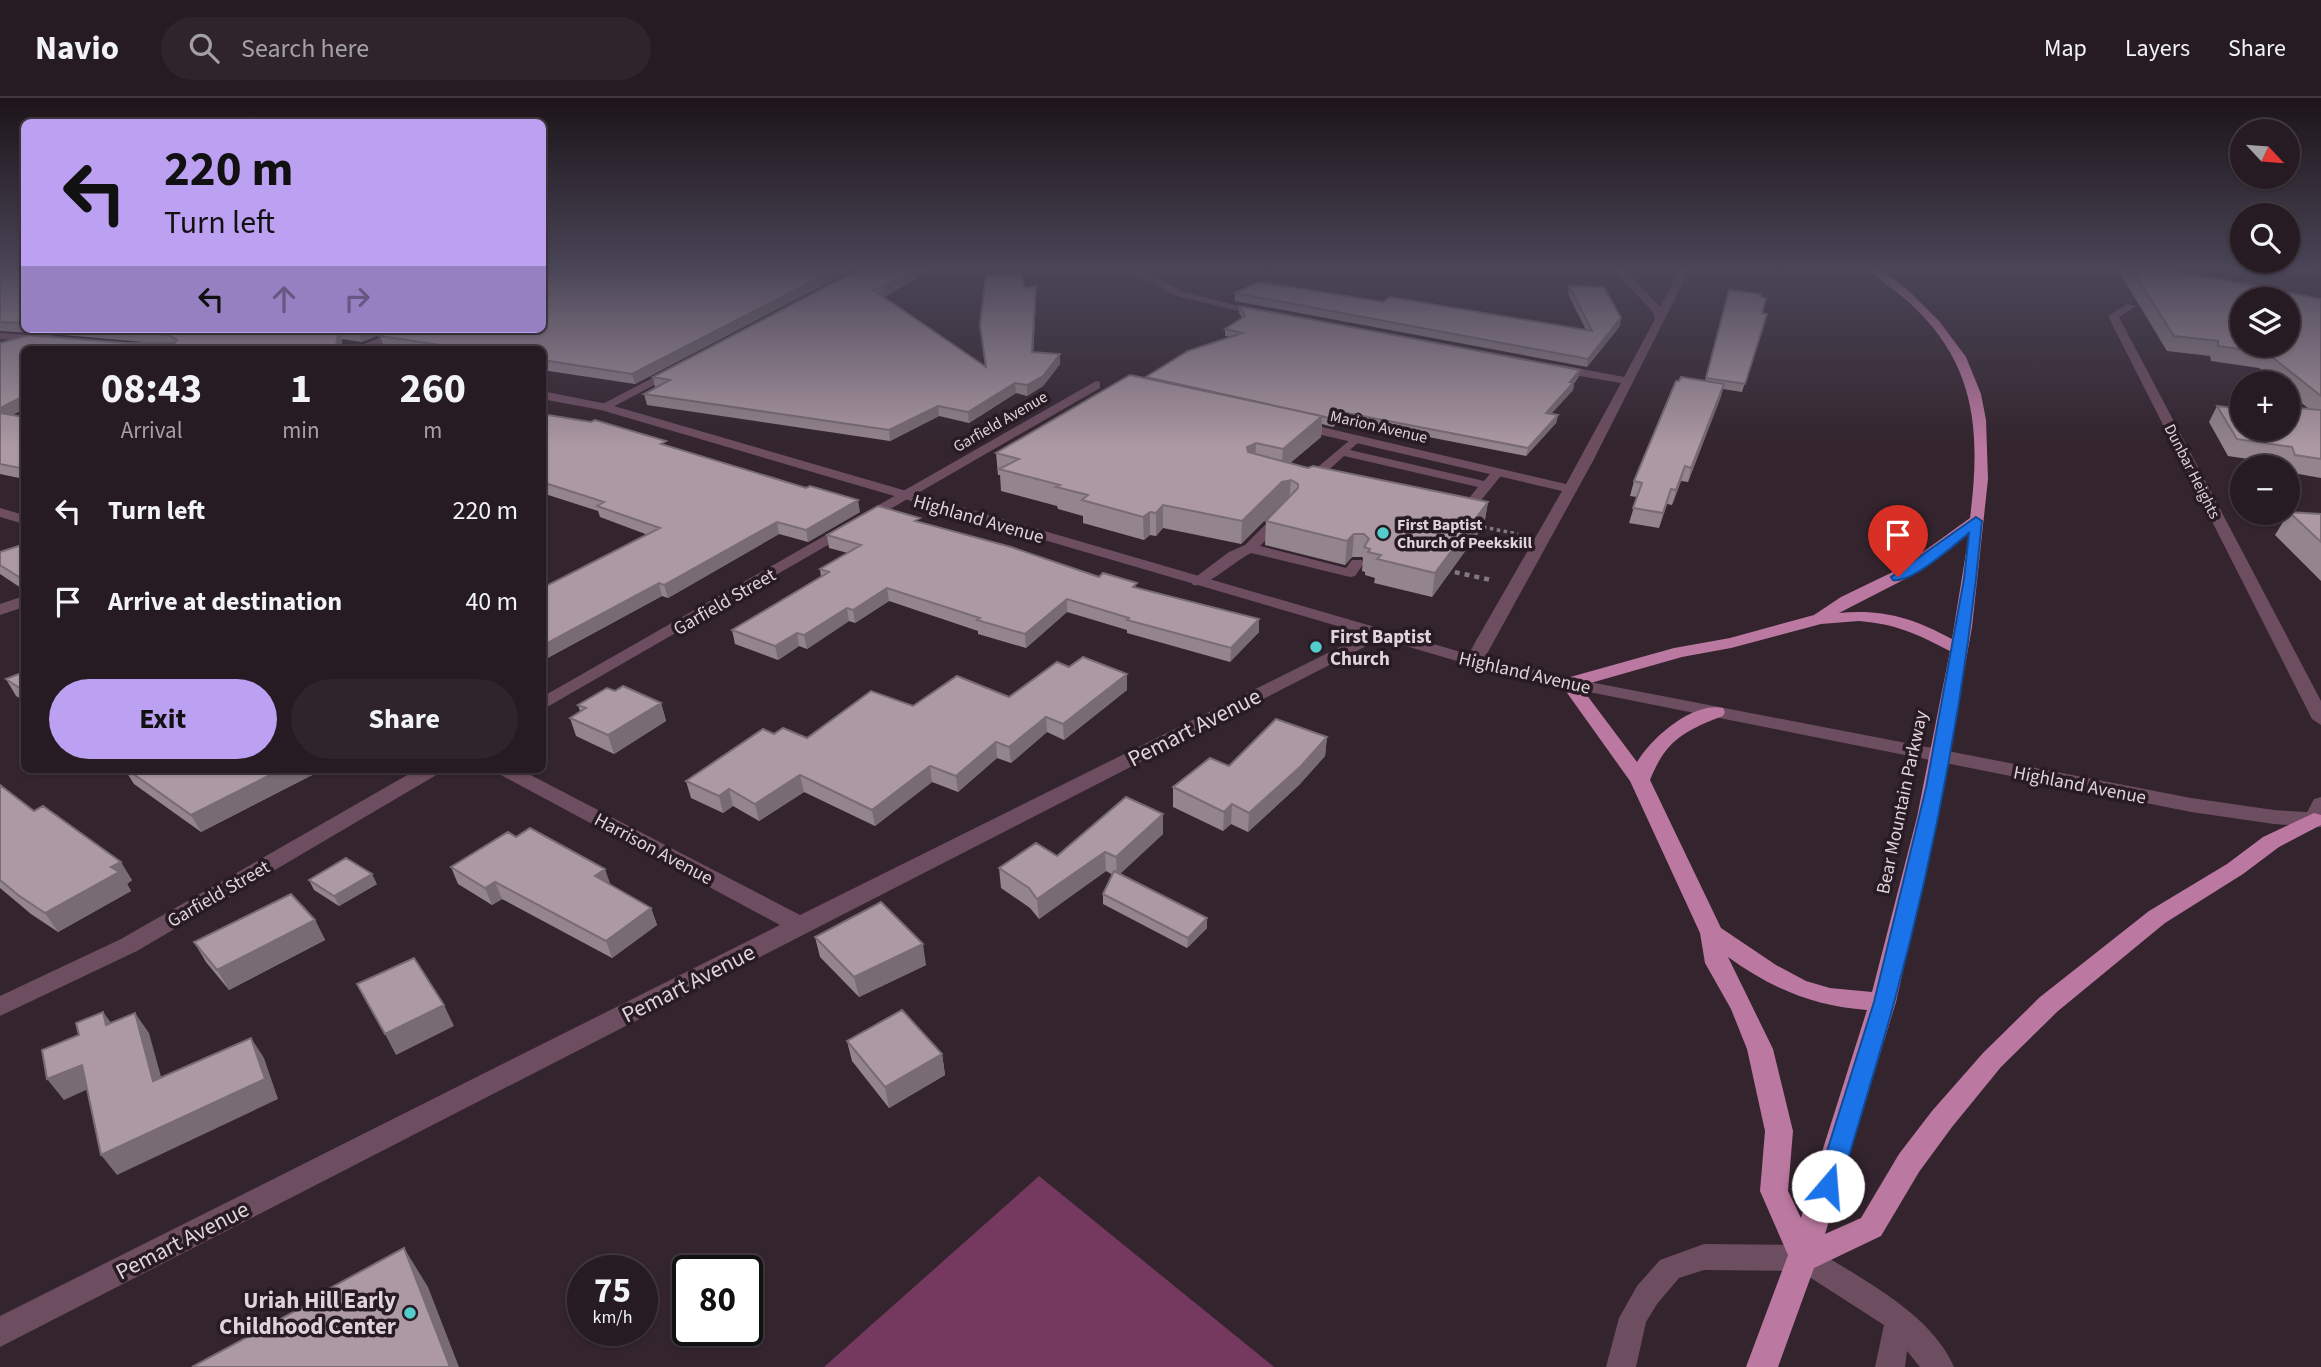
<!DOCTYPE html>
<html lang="en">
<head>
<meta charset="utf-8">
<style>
  :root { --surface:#261b22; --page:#2e242a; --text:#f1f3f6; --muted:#a4a1a5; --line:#423940; --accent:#bca0f2 }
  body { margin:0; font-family:"Source Sans 3",sans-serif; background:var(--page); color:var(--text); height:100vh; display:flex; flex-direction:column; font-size:26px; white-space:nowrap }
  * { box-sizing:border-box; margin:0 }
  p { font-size:23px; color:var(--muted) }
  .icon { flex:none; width:38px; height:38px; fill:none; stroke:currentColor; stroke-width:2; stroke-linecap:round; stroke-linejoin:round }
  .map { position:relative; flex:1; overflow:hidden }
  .side { position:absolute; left:21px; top:248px; width:525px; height:427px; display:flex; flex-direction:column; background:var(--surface); border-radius:10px; box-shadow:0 2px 5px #0004,0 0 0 2px var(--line) }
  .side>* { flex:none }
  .banner { position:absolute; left:21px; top:21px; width:525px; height:214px; border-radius:10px; box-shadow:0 2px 5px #0004,0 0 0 2px var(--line); background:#bca0f2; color:#111; overflow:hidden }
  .needle { width:46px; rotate:116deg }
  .tools { position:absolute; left:2230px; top:21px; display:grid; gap:14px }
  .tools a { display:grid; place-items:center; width:70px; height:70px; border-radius:50%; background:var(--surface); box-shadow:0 2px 5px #0004,0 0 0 2px var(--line); font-size:35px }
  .speed { position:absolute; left:567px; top:1157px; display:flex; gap:14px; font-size:35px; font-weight:700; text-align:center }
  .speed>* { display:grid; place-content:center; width:91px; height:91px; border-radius:50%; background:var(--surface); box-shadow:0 2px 5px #0004,0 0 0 2px var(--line); line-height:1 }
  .speed small { font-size:18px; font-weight:400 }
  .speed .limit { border:4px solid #111; border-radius:10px; background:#fff; color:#111 }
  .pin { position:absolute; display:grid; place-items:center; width:60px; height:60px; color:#fff; margin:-72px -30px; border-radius:50% 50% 50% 0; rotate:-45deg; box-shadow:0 0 7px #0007 }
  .pin .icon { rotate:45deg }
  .me { position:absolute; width:77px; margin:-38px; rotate:18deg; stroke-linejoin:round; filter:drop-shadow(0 0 5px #0008) }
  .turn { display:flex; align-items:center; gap:24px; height:147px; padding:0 28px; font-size:32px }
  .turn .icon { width:91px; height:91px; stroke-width:2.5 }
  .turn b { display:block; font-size:49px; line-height:60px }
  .lanes { display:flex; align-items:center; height:66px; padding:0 28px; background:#0003; justify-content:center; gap:35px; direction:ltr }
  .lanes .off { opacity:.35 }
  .eta { display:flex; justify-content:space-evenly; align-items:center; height:119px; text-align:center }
  .eta b { font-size:42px; font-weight:700; line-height:49px }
  .action { display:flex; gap:14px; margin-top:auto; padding:14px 28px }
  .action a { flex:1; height:80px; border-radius:42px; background:var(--accent); color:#111; font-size:28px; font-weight:700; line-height:80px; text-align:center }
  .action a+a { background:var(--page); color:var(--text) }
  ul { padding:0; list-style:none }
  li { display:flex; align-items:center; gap:21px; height:91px; padding:0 28px }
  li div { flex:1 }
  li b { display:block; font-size:26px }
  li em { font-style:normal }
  header { display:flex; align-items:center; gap:42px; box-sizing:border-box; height:98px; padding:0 35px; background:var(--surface); border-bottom:2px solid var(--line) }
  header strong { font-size:33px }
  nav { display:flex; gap:38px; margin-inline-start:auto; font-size:24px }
  .search { width:490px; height:63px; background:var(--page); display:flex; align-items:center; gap:18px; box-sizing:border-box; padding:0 24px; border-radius:38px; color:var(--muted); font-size:26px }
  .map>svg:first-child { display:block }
  .green { fill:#75385e }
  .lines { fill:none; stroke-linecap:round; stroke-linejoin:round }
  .path-far1 { stroke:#84787f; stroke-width:3.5; stroke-dasharray:3.5 3.5; stroke-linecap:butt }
  .path { stroke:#84787f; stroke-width:4.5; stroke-dasharray:5 5; stroke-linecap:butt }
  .service { fill:#6d4e60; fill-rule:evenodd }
  .minor { fill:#6d4e60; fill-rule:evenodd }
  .tertiary { fill:#6d4e60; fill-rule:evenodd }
  .trunk { fill:#bb78a0; fill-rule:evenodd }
  .wall { fill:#94848c }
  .shaded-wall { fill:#786b72 }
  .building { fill:#ac99a3; stroke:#786b72; stroke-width:2; fill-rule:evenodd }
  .route { fill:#1a73e8; stroke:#114b97; stroke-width:2 }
  .poi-dot { fill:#52cdcb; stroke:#291b23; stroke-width:2.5 }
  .labels { text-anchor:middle; stroke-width:7; stroke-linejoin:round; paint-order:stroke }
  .far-street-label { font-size:16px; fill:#ded4d9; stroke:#291b23 }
  .far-poi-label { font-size:16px; font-weight:bold; fill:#ded4d9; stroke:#291b23; text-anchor:start }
  .street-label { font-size:19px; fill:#ded4d9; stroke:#291b23 }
  .poi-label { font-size:19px; font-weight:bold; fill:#ded4d9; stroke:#291b23; text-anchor:start }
  .near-street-label { font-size:23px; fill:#ded4d9; stroke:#291b23 }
  .near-poi-label { font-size:23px; font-weight:bold; fill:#ded4d9; stroke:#291b23; text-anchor:end }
</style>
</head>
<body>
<header>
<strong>Navio</strong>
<div class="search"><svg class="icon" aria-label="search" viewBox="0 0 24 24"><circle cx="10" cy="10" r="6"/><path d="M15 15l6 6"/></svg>Search here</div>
<nav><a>Map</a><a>Layers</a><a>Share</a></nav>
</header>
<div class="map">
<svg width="2321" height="1269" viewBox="0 0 2321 1269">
  <rect width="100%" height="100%" fill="#33242d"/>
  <!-- green -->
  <path class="green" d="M1039,1078L1274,1269H824Z"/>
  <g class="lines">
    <!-- path-far1 -->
    <path class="path-far1" d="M1483,429L1518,436"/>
    <!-- path -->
    <path class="path" d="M1445,472L1491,482"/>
    <!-- service -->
    <path class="service" d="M1356,337L1362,341L1350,352L1484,383L1494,371H1502L1504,374L1470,416H1457L1450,412L1452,409H1462L1478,389L1344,358L1321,379L1326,383L1325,386L1307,384V378Z
      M1283,413L1290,417L1260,448L1346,470L1352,462H1362L1364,465L1355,478L1350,479L1251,455C1236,462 1207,490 1193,487L1191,484L1193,481L1229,454L1245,447L1278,414Z
      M1704,1146L1804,1147L1814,1151C1861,1181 1931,1215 1954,1269H1920L1907,1253L1905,1269H1875L1884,1227L1800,1173L1704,1172L1679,1180L1657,1206L1646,1224L1636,1269H1606L1619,1220L1637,1188L1660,1162Z"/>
    <!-- minor -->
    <path class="minor" d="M1125,171H1138L1184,194L1269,216L1264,219L1177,198Z
      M1613,171H1624L1660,209L1680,171H1690L1593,363L1483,563L1480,567H1468L1465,563L1477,541L1562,393L1296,331L1290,327L1296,323L1566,386L1621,285L1556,274L1550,270L1556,266L1624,279L1655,221L1652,213Z
      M2294,171L2321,173V179L2296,173Z
      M2127,206L2136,208L2119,219L2321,603V627L2312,621L2108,218Z
      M58,231H75L0,254V247Z
      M400,231H415L366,252H350Z
      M675,268L679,270V274L607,312H599L597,309Z
      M1096,283L1100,284V290L542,612V599Z
      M0,410L24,417V426L0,419Z
      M24,498V509L0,517V506Z
      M1376,531L1382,532L1385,536L1382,540L0,1249V1218L780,827L499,676L496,672H521L800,817Z
      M416,672H441L438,676L137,853L0,918V898L121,841Z
      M2321,699V727H2307L2303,722L2314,701Z"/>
    <!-- tertiary -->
    <path class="tertiary" d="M0,235L46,238L52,241L46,244L0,241Z
      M542,293L607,306L1478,559L1569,580L2191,700L2274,712L2321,715V729L2274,726L2191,714L1569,590L1474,568L601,312L542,301Z"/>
    <!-- trunk -->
    <path class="trunk" d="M1868,171H1880L1909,193L1939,223L1966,259L1981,296L1986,322L1988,381L1972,529L1938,719L1896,904L1825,1136L1861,1120L1899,1056L1932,1013L1983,955L2040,899L2149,813L2227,766L2263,739L2314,715L2321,717V727L2279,749L2243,776L2165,825L2058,913L2001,969L1952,1029L1919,1074L1881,1138L1814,1170L1778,1269H1746L1788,1157L1760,1093L1765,1033L1747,951L1731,911L1705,865L1700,835L1630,683L1560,585L1563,581L1674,550L1730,540L1814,517L1841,499L1901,470L1970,420C1980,340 1978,273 1918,213C1903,197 1884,186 1868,171ZM1969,436L1952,541C1912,520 1884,511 1839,515L1913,477ZM1859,523C1896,526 1917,536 1950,553L1917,719L1872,894L1830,890L1806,883L1776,867L1721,830L1650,682C1666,642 1684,633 1723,618L1725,614L1723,610C1693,603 1651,640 1637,664L1580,588L1682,559L1731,550L1821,526ZM1728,859C1771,890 1813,908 1867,912L1801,1120L1788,1093L1793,1033L1773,951Z"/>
  </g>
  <!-- wall -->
  <path class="wall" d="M0,171H24V231H48L33,235L0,233Z
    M854,171L635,286L542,272V252H413L383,247L380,238Z
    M860,171H933L884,199L985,268L980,227L1025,190L1036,197L1033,254L1060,266L1043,288L1027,298L1016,295L969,325L939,318L890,343L647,307L644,296L656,290L655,289L653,279Z
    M2123,171H2166L2321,201V380L2287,374V369H2284L2283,366L2228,358L2209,324L2217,308L2242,331L2309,311L2287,293V285H2277L2259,270L2211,263L2210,258L2167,253L2121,177Z
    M1569,188L1620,228L1587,269L1235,203V195L1383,204L1586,232L1568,196Z
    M1729,192L1760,199L1762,215L1767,216L1742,294L1723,291L1688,384L1681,383L1672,407L1667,406L1659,430L1629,425L1637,399L1630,398L1634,383L1705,283Z
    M1239,208L1580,272L1578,280L1574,285L1573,292L1551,316L1558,317L1556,325L1526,358L1341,322L1333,329L1322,326L1321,339L1290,365L1308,370L1488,404L1484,427L1432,499L1374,485L1375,480L1365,477V474L1362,473L1363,460L1362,459H1352L1345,467L1265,447L1266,423L1283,406H1281L1241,446L1163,430L1156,438L1150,437L1144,442L1083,425V418L1058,411L1057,408L1001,393L1000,377H998L996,355L1146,280V279L1231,239L1225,238V231L1242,220L1239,215Z
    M60,231H393L362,244L342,241L341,252H24V311L12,317L24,319V381L0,376V245H155L63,237Z
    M542,316L667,348L860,414L808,444L779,436L668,500L662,498L542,563V490L648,437L600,419L598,413L542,395Z
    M2289,414L2321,416V483L2275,437Z
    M920,424L1137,490L1259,534L1230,564L1127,535V532L1067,514L1026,550L978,536V533L889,503L855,525L849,523L807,551L799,548L778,562L735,546L732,532L821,479L820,471L848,455L829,450L827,437Z
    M24,449V492L0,476V454Z
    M24,574V603L16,598L6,581Z
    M1127,592L1064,642L1047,634L1011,665L997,660L958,694L932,684L875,728L804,694L759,723L733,708L723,715L691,700L686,683L774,636L807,640L913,608L1009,599Z
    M615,593L661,605L666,623L614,656L576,638L570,620L580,613L578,607Z
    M1327,639L1325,658L1299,687L1248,734L1231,726L1223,733L1173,709V689L1229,668Z
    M125,672H322L201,734L134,686Z
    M0,687L34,713L132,782L127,786L131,793L58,834L31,816L0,790Z
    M1163,736L1119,776L1207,830L1187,850L1103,806V796L1113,777L1106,773L1039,821L1030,810L1001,790L999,770Z
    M451,769L610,787L651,810L657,827L612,860L502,801L492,807L458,786Z
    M309,782L377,786L339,808L314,792Z
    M315,822L325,842L229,892L206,864L194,844Z
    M815,839L926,867L859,899L820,859Z
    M847,943L942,956L945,977L889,1010L852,963Z"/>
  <!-- shaded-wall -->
  <path class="shaded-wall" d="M836,171H854L635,286L632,276Z
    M917,171H933L883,199L881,190Z
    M1036,188V197L1033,264L1032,254Z
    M1621,220L1620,228L1587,269L1588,261Z
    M31,231H48L33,235Z
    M367,231H393L362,244L358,235Z
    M339,232L342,241L341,252H335Z
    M1060,256V266L1043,288L1027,298V287Z
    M1580,272L1578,280L1574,285L1573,292L1544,323L1546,315Z
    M1015,285L1016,295L969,325L968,314Z
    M1724,286L1721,299L1688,384L1691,370Z
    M24,298V311L0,323V310Z
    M938,308L939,318L890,343L889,332Z
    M1342,314L1341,322L1333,329L1334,321Z
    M1558,317L1556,325L1526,358L1528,350Z
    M1322,318L1321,339L1281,373L1283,351Z
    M1256,345L1255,366L1247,371V349Z
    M24,368V379L20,370Z
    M1685,368L1681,383L1672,407L1676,392Z
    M1291,382L1289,405L1281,406L1241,446L1242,423L1282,384Z
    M1671,391L1667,406L1659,430L1663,415Z
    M858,402L860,414L808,444L806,432Z
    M1488,404L1484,427L1432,499L1435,475Z
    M1163,407V430L1156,438V415Z
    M1150,414V437L1144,442L1143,419Z
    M777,424L779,436L668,500L664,487Z
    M1354,436L1352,459L1345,467L1347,443Z
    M659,485L662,498L542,563V548Z
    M887,490L889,503L855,525L853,512Z
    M1067,501V514L1026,550L1025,536Z
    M847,510L849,523L807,551L804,537Z
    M1259,521V534L1230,564L1231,550Z
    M797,535L799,548L778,562L775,548Z
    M1127,576V592L1064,642L1063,626Z
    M661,605L666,623L614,656L608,637Z
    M1046,619L1047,634L1011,665L1009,649Z
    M1327,639L1325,658L1299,687L1248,734L1249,715Z
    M996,644L997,660L958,694L956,678Z
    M930,668L932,684L875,728L872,712Z
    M280,672H322L201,734L191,717Z
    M800,677L804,694L759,723L755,706Z
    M729,691L733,708L723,715L719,698Z
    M1232,706L1231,726L1223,733L1224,714Z
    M1163,716V736L1117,779L1116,759Z
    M1105,754L1106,773L1039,821L1037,801Z
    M121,764L132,782L127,786L131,793L58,834L45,815L111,769Z
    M605,771L611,788L595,778Z
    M372,776L377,786L339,808L334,798Z
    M495,784L502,801L492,807L485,790Z
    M651,810L657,827L612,860L606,843Z
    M1207,820V830L1187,850L1188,840Z
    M315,822L325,842L229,892L217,872Z
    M923,846L926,867L859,899L854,879Z
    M444,907L454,928L396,957L385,936Z
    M103,914L118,934L106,927Z
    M135,915L149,935L168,1004L153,983Z
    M251,940L264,960L278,1001L117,1077L101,1057Z
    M942,956L945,977L889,1010L885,989Z
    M82,967L97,987L64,1002L47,981Z
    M404,1150L428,1189L459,1269H450Z"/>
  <!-- building -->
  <path class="building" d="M0,171H24V225L0,224Z
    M549,171H836L632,276L542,262V252H474L380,238L396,231H542V174Z
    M860,171H917L881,190L872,191L986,269L980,227L986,177L1021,175L1025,190L1036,188L1032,254L1060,256L1043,278L1027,287L1015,285L968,314L938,308L889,332L644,296L670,282L653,279Z
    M2131,171H2166L2321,201V298L2267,255L2218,248V243L2174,238ZM2242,201H2287V247H2242Z
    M1259,184L1383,204L1390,199L1592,233L1569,188L1604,189L1621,220L1588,261L1235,195Z
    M1729,192L1761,196L1760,199L1766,200L1762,215L1767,216L1745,286L1706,280Z
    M1239,208L1580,272L1570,284H1574L1546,315L1558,317L1528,350L1342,314L1334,321L1146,279L1188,253L1243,235L1225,231L1245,218Z
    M96,231H367L358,235L339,232L335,252H24V298L0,310V245L29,237L126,245H175L177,242L169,237Z
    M1130,277L1322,318L1283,351L1256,345L1247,349L1248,354L1308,370L1313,368L1488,404L1435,475L1377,461L1381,457L1368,454L1370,451L1364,449L1369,441L1364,436H1354L1347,443L1266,423L1298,390V386L1291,382L1282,384L1242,423L1163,407L1156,415L1150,414L1143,419L1082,402L1088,397L1056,389L1060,387L999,371L1019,361L996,355Z
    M1681,279L1724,286L1691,370L1685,368L1676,392L1671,391L1663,415L1633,410L1642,385L1634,383L1676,283H1679Z
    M2217,308L2242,311V331H2287V309L2321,312V361L2295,357L2292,349L2237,341Z
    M0,315L24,319V368L20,370L0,366Z
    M542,316L591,324L595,322L666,343L661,346L806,390L810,388L858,402L806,432L777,424L664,487L659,485L542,548V490L660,430L597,408L604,404L542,384Z
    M878,408L920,420L915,423L1011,449L1099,479L1103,475L1137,485L1133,489L1259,521L1231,550L1127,522L1129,520L1067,501L1025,536L977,522L980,520L887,490L853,512L847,510L804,537L797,535L775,548L732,532L829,474L820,471L861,447L827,437Z
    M2289,414L2321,416V444Z
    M22,447L24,449V482L0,467V454Z
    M1083,559L1127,576L1063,626L1046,619L1009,649L996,644L956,678L930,668L872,712L800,677L755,706L729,691L719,698L686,683L763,631L774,636L783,630L807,640L871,593L913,608L957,578L1009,599L1057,564L1069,569Z
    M24,574V593L6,581Z
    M623,588L661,605L608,637L570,620L586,610L578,607L607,590L615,593Z
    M1276,621L1327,639L1301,668L1249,715L1232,706L1224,714L1173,689L1210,660L1229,668Z
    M128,672H280L191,717Z
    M0,687L34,713L43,708L121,764L111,769L119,774L45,815L18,797L0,782Z
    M1126,699L1163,716L1116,759L1105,754L1037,801L1029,790L999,770L1036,745L1057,758Z
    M530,730L605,771L595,778L651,810L606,843L495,784L485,790L451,769L508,734L516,739Z
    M346,760L372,776L334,798L309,782Z
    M1114,773L1207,820L1188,840L1103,796Z
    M291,796L315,822L217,872L194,844Z
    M881,804L923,846L854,879L815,839Z
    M414,860L444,907L385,936L357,886Z
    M902,912L942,956L885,989L847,943Z
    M103,914L106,927L135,915L153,983L251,940L265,981L101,1057L82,967L47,981L42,952L79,937L76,925Z
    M404,1150L450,1269H192L310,1205L308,1202Z"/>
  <!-- sky -->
  <linearGradient id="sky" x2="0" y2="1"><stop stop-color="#1c1419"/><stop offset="0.49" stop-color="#4a4557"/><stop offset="1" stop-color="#4a4557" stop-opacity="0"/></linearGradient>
  <rect width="2321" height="349" fill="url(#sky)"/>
  <!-- route -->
  <path class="route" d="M1976,419L1982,423C1967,583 1936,750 1894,905C1877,966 1858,1027 1840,1088L1836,1096L1828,1099L1819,1096L1816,1088L1874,904L1926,690L1964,481L1969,435C1953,448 1912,485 1893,482L1891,479Z"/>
  <!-- markers -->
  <g class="poi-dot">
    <circle cx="1383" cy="435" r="7"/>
    <circle cx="1316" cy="549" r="7"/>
    <circle cx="410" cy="1215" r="7"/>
  </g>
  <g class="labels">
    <!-- far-street labels -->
    <g class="far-street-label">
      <text transform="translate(1000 323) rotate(-30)" y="6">Garfield Avenue</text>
      <text transform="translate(1379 328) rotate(13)" y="6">Marion Avenue</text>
      <text transform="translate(2193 373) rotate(63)" y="6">Dunbar Heights</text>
    </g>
    <!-- far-poi labels -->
    <g class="far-poi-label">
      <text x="1397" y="432">First Baptist<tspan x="1397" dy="18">Church of Peekskill</tspan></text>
    </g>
    <!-- street labels -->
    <g class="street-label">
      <text transform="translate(979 420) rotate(16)" y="7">Highland Avenue</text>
      <text transform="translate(724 503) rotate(-30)" y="7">Garfield Street</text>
      <text transform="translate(1525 574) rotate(13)" y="7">Highland Avenue</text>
      <text transform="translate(2080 686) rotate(11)" y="7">Highland Avenue</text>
      <text transform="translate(1901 704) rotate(-78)" y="7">Bear Mountain Parkway</text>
      <text transform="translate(654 750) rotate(28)" y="7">Harrison Avenue</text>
      <text transform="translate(218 795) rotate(-30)" y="7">Garfield Street</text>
    </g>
    <!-- poi labels -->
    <g class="poi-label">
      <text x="1330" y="545">First Baptist<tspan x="1330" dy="22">Church</tspan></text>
    </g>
    <!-- near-street labels -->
    <g class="near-street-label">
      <text transform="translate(1194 629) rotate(-27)" y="8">Pemart Avenue</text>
      <text transform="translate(688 885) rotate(-27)" y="8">Pemart Avenue</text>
      <text transform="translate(182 1142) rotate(-27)" y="8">Pemart Avenue</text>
    </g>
    <!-- near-poi labels -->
    <g class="near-poi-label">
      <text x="396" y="1210">Uriah Hill Early<tspan x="396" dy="26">Childhood Center</tspan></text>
    </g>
  </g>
</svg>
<div class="tools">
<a><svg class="needle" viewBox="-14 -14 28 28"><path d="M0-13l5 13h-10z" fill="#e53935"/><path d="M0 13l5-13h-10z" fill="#a4a1a5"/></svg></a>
<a><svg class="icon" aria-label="search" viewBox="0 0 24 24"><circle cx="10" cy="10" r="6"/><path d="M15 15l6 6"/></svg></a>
<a><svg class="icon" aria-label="layers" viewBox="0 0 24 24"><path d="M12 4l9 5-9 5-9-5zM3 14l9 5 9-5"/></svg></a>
<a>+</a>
<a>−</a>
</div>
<div class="speed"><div>75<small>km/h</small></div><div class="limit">80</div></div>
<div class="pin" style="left:1898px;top:479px;background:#d93025"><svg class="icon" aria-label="arrive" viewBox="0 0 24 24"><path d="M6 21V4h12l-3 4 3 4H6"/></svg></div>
<svg class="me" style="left:1828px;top:1088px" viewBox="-20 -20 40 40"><circle r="19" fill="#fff"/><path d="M0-13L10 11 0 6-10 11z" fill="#1a73e8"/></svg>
<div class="banner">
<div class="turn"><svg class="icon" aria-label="left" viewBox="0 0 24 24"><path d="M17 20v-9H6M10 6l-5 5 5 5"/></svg><div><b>220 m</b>Turn left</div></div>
<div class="lanes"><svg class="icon" aria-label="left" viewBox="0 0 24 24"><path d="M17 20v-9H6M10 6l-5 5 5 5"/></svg><svg class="icon off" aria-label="ahead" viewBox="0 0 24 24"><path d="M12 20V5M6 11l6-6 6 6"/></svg><svg class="icon off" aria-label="right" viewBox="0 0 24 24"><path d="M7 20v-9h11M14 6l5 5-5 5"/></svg></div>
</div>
<section class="side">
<div class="eta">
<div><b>08:43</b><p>Arrival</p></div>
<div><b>1</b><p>min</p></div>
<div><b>260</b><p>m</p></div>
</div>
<ul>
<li><svg class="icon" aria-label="left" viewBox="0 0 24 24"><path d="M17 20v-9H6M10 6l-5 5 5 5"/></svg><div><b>Turn left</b></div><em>220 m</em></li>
<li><svg class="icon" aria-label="arrive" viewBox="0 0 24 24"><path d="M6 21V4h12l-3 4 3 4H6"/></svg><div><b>Arrive at destination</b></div><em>40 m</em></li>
</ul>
<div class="action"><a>Exit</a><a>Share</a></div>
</section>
</div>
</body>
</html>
